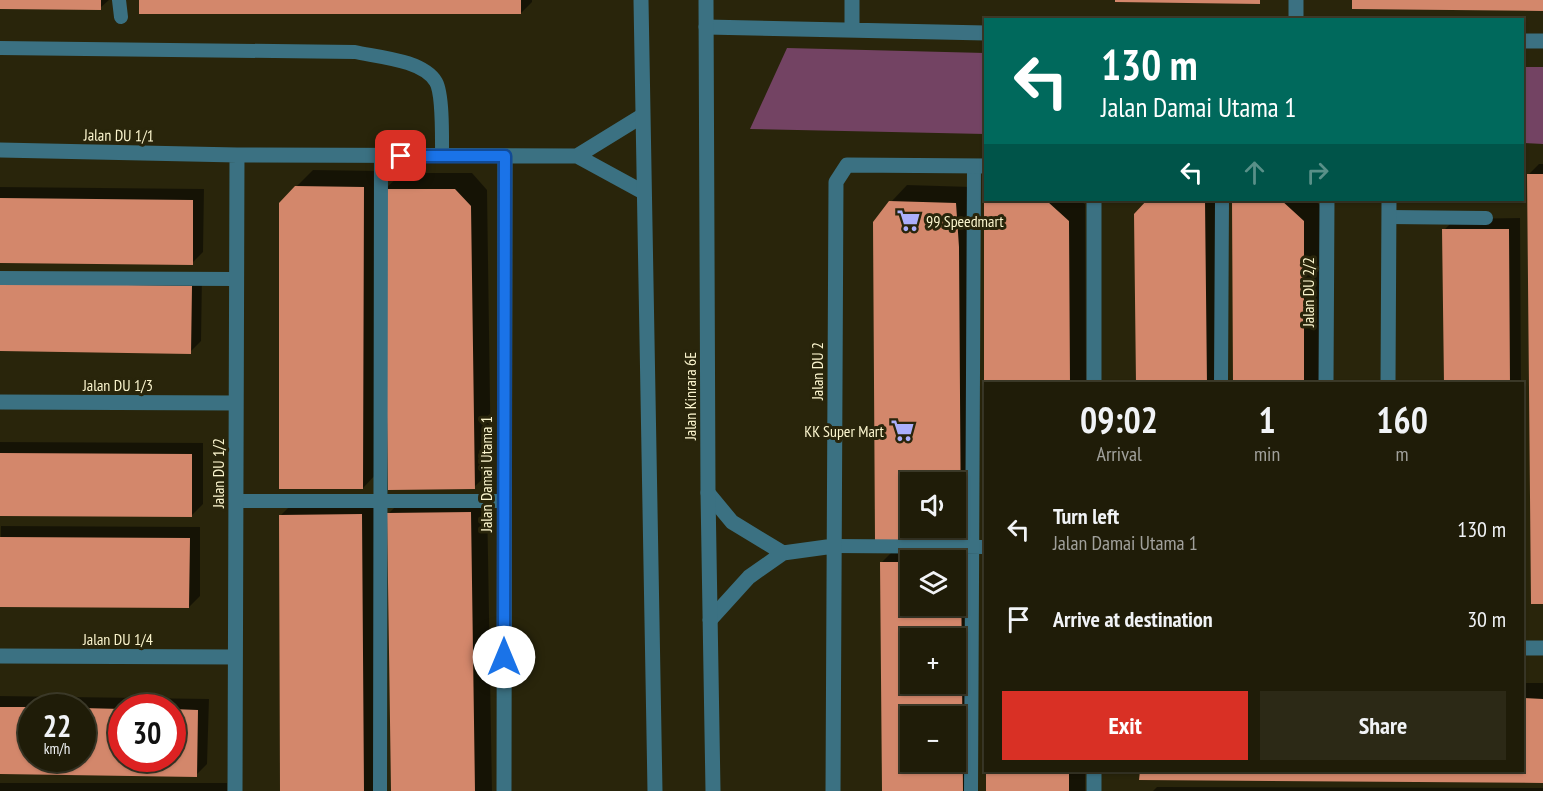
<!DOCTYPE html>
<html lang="en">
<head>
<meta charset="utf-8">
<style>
  :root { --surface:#1f1c08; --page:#2c2916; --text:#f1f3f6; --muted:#a1a19c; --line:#3c3a29; --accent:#d93025 }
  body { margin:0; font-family:"PT Sans Narrow",sans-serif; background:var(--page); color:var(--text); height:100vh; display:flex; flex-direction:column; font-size:22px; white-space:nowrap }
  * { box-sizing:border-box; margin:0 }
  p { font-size:20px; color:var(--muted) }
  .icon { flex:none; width:33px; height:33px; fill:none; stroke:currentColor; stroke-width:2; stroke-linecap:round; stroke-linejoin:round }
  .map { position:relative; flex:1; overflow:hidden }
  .drawer { position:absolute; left:984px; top:382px; width:540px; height:390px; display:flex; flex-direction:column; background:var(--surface); border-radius:0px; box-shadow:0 2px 4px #0004,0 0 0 2px var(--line) }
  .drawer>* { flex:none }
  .guide { position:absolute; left:984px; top:18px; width:540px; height:183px; border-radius:0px; box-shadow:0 2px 4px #0004,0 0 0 2px var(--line); background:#00695c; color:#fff; overflow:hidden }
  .buttons { position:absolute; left:900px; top:472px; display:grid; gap:12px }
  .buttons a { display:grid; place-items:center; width:66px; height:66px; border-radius:0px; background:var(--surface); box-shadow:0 2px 4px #0004,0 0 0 2px var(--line); font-size:30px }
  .speed { position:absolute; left:18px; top:694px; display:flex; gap:12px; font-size:30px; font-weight:700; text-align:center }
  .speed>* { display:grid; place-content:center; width:78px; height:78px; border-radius:50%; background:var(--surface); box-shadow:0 2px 4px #0004,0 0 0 2px var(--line); line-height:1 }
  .speed small { font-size:15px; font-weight:400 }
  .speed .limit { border:9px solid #d22; background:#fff; color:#111 }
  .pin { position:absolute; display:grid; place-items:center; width:51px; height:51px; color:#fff; margin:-26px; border-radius:12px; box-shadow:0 3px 9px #0006 }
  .me { position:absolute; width:66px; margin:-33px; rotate:0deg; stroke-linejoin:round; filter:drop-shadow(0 0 4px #0008) }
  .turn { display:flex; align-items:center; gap:21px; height:126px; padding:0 18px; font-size:27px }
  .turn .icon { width:78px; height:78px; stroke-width:2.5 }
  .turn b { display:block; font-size:42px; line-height:51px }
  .lanes { display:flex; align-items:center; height:57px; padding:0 18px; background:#0003; justify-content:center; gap:30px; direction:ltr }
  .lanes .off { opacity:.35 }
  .eta { display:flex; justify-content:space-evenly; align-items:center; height:102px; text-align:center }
  .eta b { font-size:36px; font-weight:700; line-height:42px }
  .cta { display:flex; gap:12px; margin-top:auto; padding:12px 18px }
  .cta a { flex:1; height:69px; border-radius:0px; background:var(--accent); color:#fff; font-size:24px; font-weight:700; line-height:69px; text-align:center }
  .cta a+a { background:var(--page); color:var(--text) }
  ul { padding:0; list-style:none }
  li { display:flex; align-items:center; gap:18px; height:90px; padding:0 18px }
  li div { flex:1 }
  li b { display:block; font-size:22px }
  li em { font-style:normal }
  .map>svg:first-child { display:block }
  .forest { fill:#734363 }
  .shadow { fill:#0007; fill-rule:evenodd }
  .building { fill:#d3876b; fill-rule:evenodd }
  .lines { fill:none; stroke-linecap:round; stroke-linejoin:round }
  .service { stroke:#3b7182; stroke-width:14 }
  .minor { stroke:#3b7182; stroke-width:15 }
  .tertiary { stroke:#3b7182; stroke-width:15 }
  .route-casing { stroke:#114b97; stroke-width:15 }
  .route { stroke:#1a73e8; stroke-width:10 }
  .labels { text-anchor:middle; stroke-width:6; stroke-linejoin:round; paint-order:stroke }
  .street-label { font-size:16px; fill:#fbf5ce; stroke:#29250b }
  .poi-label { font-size:16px; fill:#fbf5ce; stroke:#29250b; text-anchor:start }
</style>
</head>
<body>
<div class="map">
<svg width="1543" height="791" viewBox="0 0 1543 791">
  <rect width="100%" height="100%" fill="#29250b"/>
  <!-- forest -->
  <path class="forest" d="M787,48L985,53V134L750,129Z
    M1523,67H1543V144L1523,143Z"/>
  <!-- shadow -->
  <path class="shadow" d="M0,0H109L100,8H0Z
    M141,0H532V2L521,13Z
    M1539,164H1543V603L1528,175Z
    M313,170L380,171L379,471L363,488L296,187Z
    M402,173H472L487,190L491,471L474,487L385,189Z
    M907,185L972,187L977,522L960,539L877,540L891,202ZM910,483H956V528H910Z
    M0,187L204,189L203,252L192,263L0,261Z
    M990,200H1079L1085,204L1086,384H986V203Z
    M1149,200H1221L1223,384H1137L1136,215Z
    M1234,200H1314L1320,205V384H1235Z
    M1520,218L1521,384H1445L1444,230L1455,219Z
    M0,272L202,276L201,341L190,352L0,349Z
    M0,442L203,443V504L192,515H0Z
    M487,496L492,791H392L388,514L405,497Z
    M378,498L379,791H282L280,516L297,499Z
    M1,526L200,527V596L189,607L0,606Z
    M977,545L978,791H883L882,562L898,546ZM910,561H956V606H910ZM910,639H956V684H910ZM910,717H956V762H910Z
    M1522,683H1543V781L1141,771H1522Z
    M0,696L209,699L207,764L196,775L0,772ZM32,708H82V759H32ZM122,708H172V759H122Z
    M989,771H1085V791H989Z
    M0,783H227V791H0Z
    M1157,787L1543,788V791H1153Z"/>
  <!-- building -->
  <path class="building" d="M0,0H101V10L0,9Z
    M139,0H521V14H139Z
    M1115,0H1260V4L1115,2Z
    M1352,0H1543V11L1352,9Z
    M1527,174H1543V604H1531Z
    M295,186L364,187L363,489H279V203Z
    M384,189H455L471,206L475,489L388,490Z
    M0,198L193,200V265L0,263Z
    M1147,200H1205L1207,384H1136L1134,214Z
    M1232,200H1281L1304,221V384H1233Z
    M889,201L956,203L959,247L961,540L875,541L873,222ZM910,483H956V528H910Z
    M1048,202L1069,221L1070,384H984V203Z
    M1442,229H1509L1510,384H1444Z
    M0,283L192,286L191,354L0,351Z
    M0,453L192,454V517L0,516Z
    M471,512L475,791H391L387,513Z
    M362,514L364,791H280L279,515Z
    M0,537L190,538L189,608L0,607Z
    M956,561H961L963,791H882L880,562H910V606H956ZM910,639H956V684H910ZM910,717H956V762H910Z
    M1522,698L1543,699V783L1139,780L1140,771H1522Z
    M0,707H32V759H82V708L122,709V759H172V709L198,710L197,777L0,774Z
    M986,771H1069V791H986Z"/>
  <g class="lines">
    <!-- service -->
    <path class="service" d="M119,0L121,17
      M0,48L355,52C378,57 423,60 436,82C443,94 442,140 442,156
      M1389,217L1486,218
      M0,278L236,279
      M1221,384L1222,200
      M236,501H504
      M834,546L986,547
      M380,791L381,156
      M971,791L974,166"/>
    <!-- minor -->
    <path class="minor" d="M852,0V29
      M1296,0V20
      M706,27L986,33
      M1522,41H1543
      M0,150L237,155L577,156L643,192
      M577,156L642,116
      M1094,200V384
      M1326,384L1327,200
      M1388,384L1389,200
      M0,402L236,403
      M708,493L732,522L783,553
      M710,620L749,577L783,553L834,546
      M1522,648H1543
      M0,656L235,657
      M1094,771V791
      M235,791L237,155
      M504,791L505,156
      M833,791L836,182L847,165L986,166"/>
    <!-- tertiary -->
    <path class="tertiary" d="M641,0L655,791
      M706,0L708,493L713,791"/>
  </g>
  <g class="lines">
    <defs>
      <path id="route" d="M401,156H505L504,657"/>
    </defs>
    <!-- route casing -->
    <use href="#route" class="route-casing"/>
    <!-- route -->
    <use href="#route" class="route"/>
  </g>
  <!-- icons -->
  <defs>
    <symbol id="supermarket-bare" viewBox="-9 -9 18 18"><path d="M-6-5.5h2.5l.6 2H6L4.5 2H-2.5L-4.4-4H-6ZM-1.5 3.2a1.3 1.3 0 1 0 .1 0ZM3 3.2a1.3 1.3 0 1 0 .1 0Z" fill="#abaffb" stroke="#29250b" stroke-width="2.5" paint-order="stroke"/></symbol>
  </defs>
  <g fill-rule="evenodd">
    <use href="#supermarket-bare" x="892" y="204" width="33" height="33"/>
    <use href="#supermarket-bare" x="886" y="414" width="33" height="33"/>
  </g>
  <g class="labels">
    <!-- street labels -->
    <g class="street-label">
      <text transform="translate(119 135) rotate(1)" y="6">Jalan DU 1/1</text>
      <text transform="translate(1308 292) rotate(-90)" y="6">Jalan DU 2/2</text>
      <text transform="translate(817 371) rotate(-90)" y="6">Jalan DU 2</text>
      <text x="118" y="391">Jalan DU 1/3</text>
      <text transform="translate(690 396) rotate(-90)" y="6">Jalan Kinrara 6E</text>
      <text transform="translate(218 473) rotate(-90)" y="6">Jalan DU 1/2</text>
      <text transform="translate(486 474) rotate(-90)" y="6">Jalan Damai Utama 1</text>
      <text x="118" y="645">Jalan DU 1/4</text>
    </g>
    <!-- poi labels -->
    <g class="poi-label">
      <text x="926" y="227">99 Speedmart</text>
      <text x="884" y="437" text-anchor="end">KK Super Mart</text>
    </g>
  </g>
</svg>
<div class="buttons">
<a><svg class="icon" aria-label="sound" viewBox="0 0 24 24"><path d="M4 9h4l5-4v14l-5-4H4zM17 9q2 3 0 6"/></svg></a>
<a><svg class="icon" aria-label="layers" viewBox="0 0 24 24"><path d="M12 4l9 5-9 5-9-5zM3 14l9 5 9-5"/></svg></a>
<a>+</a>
<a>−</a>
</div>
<div class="speed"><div>22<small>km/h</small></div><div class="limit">30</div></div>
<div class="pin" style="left:401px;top:156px;background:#d93025"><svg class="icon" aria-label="arrive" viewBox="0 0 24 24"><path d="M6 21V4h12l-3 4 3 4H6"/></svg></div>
<svg class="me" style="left:504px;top:657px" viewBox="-20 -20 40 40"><circle r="19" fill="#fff"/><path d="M0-13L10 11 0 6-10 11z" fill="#1a73e8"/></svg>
<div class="guide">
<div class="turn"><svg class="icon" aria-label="left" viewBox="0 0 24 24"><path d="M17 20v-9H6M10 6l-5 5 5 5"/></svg><div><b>130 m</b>Jalan Damai Utama 1</div></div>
<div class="lanes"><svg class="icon" aria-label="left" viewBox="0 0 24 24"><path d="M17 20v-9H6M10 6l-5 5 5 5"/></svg><svg class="icon off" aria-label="ahead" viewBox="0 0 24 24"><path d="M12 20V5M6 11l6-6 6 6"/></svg><svg class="icon off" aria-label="right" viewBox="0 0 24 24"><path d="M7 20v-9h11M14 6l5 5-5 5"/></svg></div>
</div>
<section class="drawer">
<div class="eta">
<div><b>09:02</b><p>Arrival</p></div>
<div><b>1</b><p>min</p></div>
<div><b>160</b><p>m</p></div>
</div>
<ul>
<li><svg class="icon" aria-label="left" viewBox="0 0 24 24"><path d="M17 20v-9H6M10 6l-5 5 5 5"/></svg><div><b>Turn left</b><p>Jalan Damai Utama 1</p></div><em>130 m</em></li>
<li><svg class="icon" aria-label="arrive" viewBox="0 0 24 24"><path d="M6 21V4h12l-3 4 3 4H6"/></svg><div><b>Arrive at destination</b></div><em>30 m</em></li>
</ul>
<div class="cta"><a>Exit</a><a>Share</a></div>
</section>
</div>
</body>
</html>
